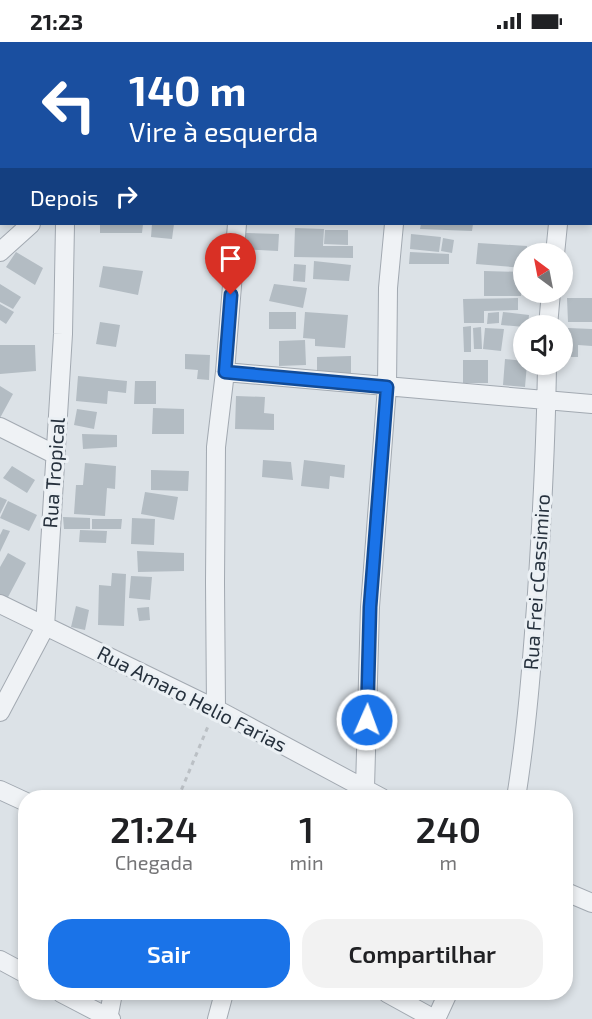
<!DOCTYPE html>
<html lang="pt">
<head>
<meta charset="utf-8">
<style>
  :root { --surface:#fff; --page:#f2f2f2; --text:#202124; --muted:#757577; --accent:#1a73e8 }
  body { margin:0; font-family:"Exo 2",sans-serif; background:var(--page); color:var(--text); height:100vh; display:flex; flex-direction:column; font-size:22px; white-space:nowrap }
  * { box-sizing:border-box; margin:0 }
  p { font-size:20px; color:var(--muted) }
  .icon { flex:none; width:33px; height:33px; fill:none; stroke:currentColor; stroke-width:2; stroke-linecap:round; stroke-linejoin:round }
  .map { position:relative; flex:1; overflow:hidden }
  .panel { position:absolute; left:18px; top:748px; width:555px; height:210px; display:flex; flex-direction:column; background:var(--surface); border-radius:24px; box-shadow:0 3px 9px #0003 }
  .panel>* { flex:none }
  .top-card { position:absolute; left:0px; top:0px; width:592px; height:183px; box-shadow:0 3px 9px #0003; background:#1a4fa0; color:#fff; overflow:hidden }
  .needle { width:39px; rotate:328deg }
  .tools { position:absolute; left:513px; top:201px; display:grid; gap:12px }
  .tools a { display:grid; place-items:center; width:60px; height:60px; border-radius:50%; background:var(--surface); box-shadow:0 3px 9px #0003; font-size:30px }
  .pin { position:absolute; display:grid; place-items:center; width:51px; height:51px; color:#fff; margin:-62px -26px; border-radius:50% 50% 50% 0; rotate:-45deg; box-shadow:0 0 6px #0007 }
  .pin .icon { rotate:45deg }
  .me { position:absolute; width:66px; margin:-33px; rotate:2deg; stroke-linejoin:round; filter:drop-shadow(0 0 4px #0008) }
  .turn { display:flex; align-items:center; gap:21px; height:126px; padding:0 30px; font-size:27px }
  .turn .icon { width:78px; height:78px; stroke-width:2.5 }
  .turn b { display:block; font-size:42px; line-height:51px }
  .then { display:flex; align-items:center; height:57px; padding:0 30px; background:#0003; gap:12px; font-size:22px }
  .eta { display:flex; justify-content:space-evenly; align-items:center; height:102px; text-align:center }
  .eta b { font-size:36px; font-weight:600; line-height:42px }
  .cta { display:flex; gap:12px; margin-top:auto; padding:12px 30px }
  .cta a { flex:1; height:69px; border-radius:24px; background:var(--accent); color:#fff; font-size:24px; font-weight:600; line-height:69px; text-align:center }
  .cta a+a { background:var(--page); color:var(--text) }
  .status { display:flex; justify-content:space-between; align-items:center; height:42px; padding:0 30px; background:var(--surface); direction:ltr }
  .status svg { height:16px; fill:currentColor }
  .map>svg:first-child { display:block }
  .building { fill:#b3bcc3 }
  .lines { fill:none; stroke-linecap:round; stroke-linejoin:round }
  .minor-casing { stroke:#a2a9b1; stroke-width:20 }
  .path { stroke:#bbc0c5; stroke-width:3; stroke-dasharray:4.5 4.5; stroke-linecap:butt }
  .minor { stroke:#eff2f5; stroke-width:18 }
  .route-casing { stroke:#114b97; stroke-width:15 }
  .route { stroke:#1a73e8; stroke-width:10 }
  .labels { text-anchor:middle; stroke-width:6; stroke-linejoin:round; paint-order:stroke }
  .street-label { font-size:20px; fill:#26313d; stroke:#ebf0f4 }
</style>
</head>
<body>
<div class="status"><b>21:23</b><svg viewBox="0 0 49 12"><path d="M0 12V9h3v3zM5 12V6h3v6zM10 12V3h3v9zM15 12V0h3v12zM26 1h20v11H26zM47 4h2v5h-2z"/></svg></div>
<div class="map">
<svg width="592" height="977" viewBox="0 0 592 977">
  <rect width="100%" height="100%" fill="#dce2e7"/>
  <!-- building -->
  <path class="building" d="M100,182H143L142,191H100Z
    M152,182H174L172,197L151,195Z
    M421,182H473L472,189L420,187Z
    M295,186L324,187L323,204H353V216L294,215Z
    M325,188H348V203L324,202Z
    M246,191L279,192L278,209L243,207Z
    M411,192L441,195L439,210L410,207Z
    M443,196L454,198L452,211L441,209Z
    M478,201L527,204V212H524V226L476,222Z
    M16,210L43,226L35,243L6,225Z
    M410,210L449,212V222H409Z
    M314,219L351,223L349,239L313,237Z
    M294,222L306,223L305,240L293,239Z
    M103,224L143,229L138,253L99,245Z
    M484,229L523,230L521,254H484Z
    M0,242L21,255L13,267L0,260Z
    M274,242L307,246L303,266L269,259Z
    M518,256V268L484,269V281H464L463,257Z
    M567,256H592V280H568Z
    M0,262L14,270L6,282L0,278Z
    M269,270H296V287H269Z
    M305,270L348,273L345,306L315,304V297L303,296Z
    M499,270V281L487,282L488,271Z
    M503,270L529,273L528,284H524V285L501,283Z
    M100,280L120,283L116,305L96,302Z
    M471,284V310H464L463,285Z
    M481,285L482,307H474L473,286Z
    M485,286L504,287L501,309L483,307Z
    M568,286L592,287V304L578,303V315H568Z
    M305,298L306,323L279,324V299Z
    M0,303H35L36,329L0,332Z
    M185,312L210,313L209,338L197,337L198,328L185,327Z
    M351,314V334H317V315Z
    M505,317L524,319V322H527L525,345L503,343Z
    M463,318H488V341H463Z
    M78,334L127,339L126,351L108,349L107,362L76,359Z
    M135,339H156V362H134Z
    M0,344L13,352L0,376Z
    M236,354L265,355L264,371L274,372V388L235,387Z
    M153,366L184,367V392H152Z
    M77,367L97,370L94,387L74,383Z
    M82,392L117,393V405L83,407Z
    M263,418L291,420L293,438L262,435Z
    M304,418L345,423L344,436L330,434L329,447L301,444Z
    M85,421L116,424L115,447L107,446L105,474L74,472L76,443H83Z
    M12,424L35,438L27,451L3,436Z
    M151,428L189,429L188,449L151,448Z
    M145,450L178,455L174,478L141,472Z
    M0,455L7,458L0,472Z
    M8,459L37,473L29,489L0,476Z
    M63,475L90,476V487H64Z
    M132,476L155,477L154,503L131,502Z
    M92,477H122L121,487H92Z
    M3,487L10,489L0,510V493Z
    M80,488L107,489L106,501L79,500Z
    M137,509L184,511V529L138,530Z
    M8,511L26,521L7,557L0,553V525Z
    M112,531L126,532L124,584L98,583L99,543L111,544Z
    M131,534L152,535L150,558L129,556Z
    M76,564L89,568L85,588L71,585Z
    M149,565L150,578L139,579L137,566Z"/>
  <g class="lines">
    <defs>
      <path id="minor" d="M586,0L592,1
        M241,2L243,0
        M266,2V0
        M437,2V0
        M591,30L592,26
        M0,210L31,182
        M555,212L558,182
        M548,284L551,250
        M225,330L592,362
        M0,385L56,413
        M0,562L216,667L382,756
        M216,667L215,541L216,405L225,330L237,182
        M0,670L45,585L63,292L65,182
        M365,746L370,565L387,345L388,246L394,182
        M0,748L26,760
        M516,756C527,688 532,620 537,551C542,475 546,399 547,322
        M566,850L592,861
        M0,918L26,932
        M61,951L111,977
        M387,951L434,977
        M108,977L113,951
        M217,977L224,951
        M436,977L448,951"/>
    </defs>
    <!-- minor casing -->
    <use href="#minor" class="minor-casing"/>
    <!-- path -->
    <path class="path" d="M591,148H592
      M178,756L209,682"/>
    <!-- minor -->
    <use href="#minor" class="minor"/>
  </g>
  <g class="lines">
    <defs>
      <path id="route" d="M231,253L225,330L387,345L370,565L367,678"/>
    </defs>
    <!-- route casing -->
    <use href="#route" class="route-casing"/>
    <!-- route -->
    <use href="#route" class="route"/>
  </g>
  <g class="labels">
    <!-- street labels -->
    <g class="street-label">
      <text transform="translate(54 431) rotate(-86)" y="7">Rua Tropical</text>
      <text transform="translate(537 540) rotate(-86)" y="7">Rua Frei cCassimiro</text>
      <text transform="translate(192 657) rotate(27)" y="7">Rua Amaro Helio Farias</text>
    </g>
  </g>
</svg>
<div class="tools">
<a><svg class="needle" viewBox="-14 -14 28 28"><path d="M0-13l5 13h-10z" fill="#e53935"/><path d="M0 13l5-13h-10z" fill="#757577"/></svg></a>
<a><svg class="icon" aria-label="sound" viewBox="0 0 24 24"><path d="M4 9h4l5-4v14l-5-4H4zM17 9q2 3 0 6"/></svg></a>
</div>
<div class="pin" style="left:231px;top:253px;background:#d93025"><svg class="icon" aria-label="arrive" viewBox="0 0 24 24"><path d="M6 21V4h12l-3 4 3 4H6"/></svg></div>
<svg class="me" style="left:367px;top:678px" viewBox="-20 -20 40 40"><circle r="17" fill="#1a73e8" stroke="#fff" stroke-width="3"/><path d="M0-11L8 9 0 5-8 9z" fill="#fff"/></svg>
<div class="top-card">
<div class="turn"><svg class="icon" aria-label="left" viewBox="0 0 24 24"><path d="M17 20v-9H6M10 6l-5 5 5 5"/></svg><div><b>140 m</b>Vire à esquerda</div></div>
<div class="then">Depois<svg class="icon" aria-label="right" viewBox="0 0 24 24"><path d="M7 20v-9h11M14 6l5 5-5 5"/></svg></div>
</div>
<section class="panel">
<div class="eta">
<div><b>21:24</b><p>Chegada</p></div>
<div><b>1</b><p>min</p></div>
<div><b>240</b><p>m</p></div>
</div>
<div class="cta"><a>Sair</a><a>Compartilhar</a></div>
</section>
</div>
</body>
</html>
